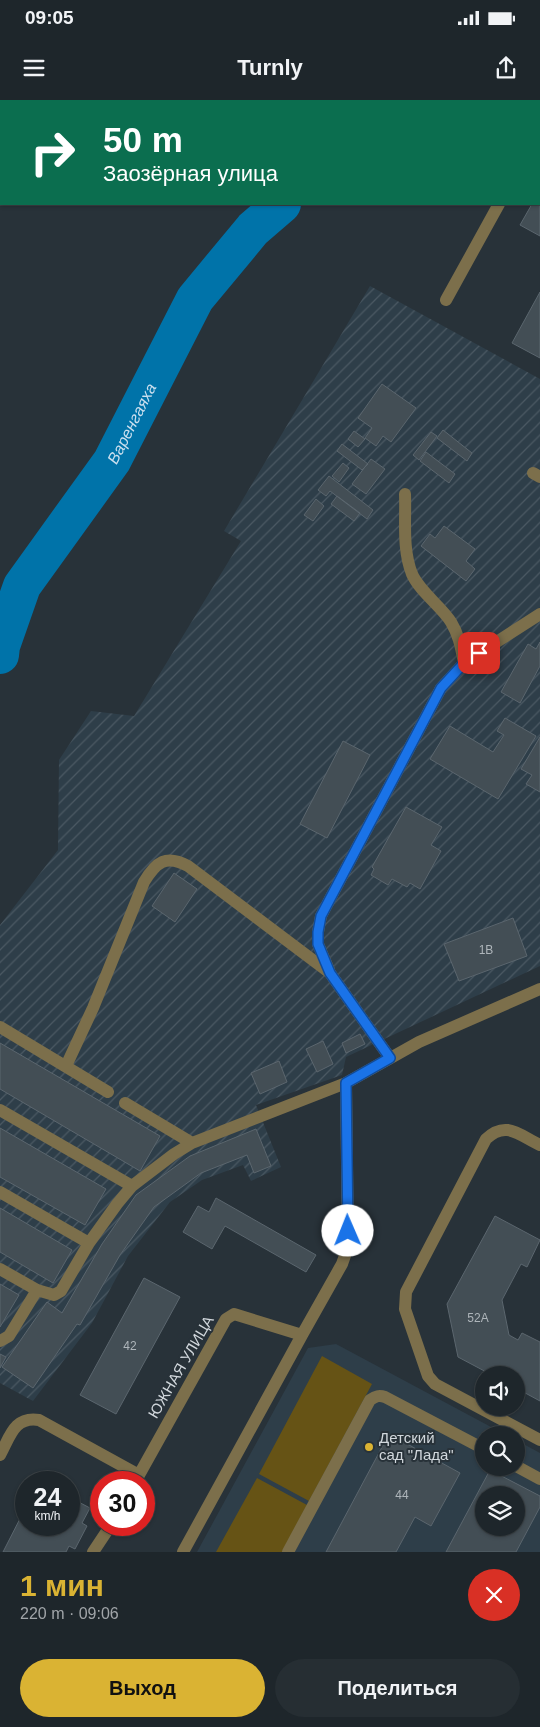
<!DOCTYPE html>
<html lang="ru">
<head>
<meta charset="utf-8">
<style>
  :root { --surface:#1e262b; --page:#262e33; --text:#f1f3f6; --muted:#a1a5a9; --line:#3c4347; --accent:#dab333 }
  body { margin:0; font-family:Arial,sans-serif; background:var(--page); color:var(--text); height:100vh; display:flex; flex-direction:column; font-size:19px; white-space:nowrap }
  * { box-sizing:border-box; margin:0 }
  p { font-size:16px; color:var(--muted) }
  .icon { flex:none; width:28px; height:28px; fill:none; stroke:currentColor; stroke-width:2; stroke-linecap:round; stroke-linejoin:round }
  .map { position:relative; height:1452px; overflow:hidden }
  .details { display:flex; flex-direction:column; background:var(--surface); flex:1 }
  .details>* { flex:none }
  .hud { position:absolute; left:0px; top:0px; width:540px; height:105px; box-shadow:0 1px 4px #0004,0 0 0 1px var(--line); background:#0b6e4f; color:#fff; overflow:hidden }
  .fabs { position:absolute; left:475px; top:1266px; display:grid; gap:10px }
  .fabs a { display:grid; place-items:center; width:50px; height:50px; border-radius:50%; background:var(--surface); box-shadow:0 1px 4px #0004,0 0 0 1px var(--line); font-size:25px }
  .speed { position:absolute; left:15px; top:1371px; display:flex; gap:10px; font-size:25px; font-weight:700; text-align:center }
  .speed>* { display:grid; place-content:center; width:65px; height:65px; border-radius:50%; background:var(--surface); box-shadow:0 1px 4px #0004,0 0 0 1px var(--line); line-height:1 }
  .speed small { font-size:12px; font-weight:400 }
  .speed .limit { border:8px solid #d22; background:#fff; color:#111 }
  .pin { position:absolute; display:grid; place-items:center; width:42px; height:42px; color:#fff; margin:-21px; border-radius:10px; box-shadow:0 2px 8px #0006 }
  .me { position:absolute; width:55px; margin:-28px; rotate:359deg; stroke-linejoin:round; filter:drop-shadow(0 0 4px #0008) }
  .turn { display:flex; align-items:center; gap:18px; height:105px; padding:0 20px; font-size:22px }
  .turn .icon { width:65px; height:65px; stroke-width:2.5 }
  .turn b { display:block; font-size:35px; line-height:42px }
  .round { display:grid; place-items:center; flex:none; width:52px; height:52px; border-radius:26px; background:var(--page) }
  .head { display:flex; align-items:center; justify-content:space-between; height:85px; padding:0 20px }
  h1 { font-size:30px; font-weight:700; line-height:38px; color:var(--accent) }
  .action { display:flex; gap:10px; margin-top:auto; padding:10px 20px }
  .action a { flex:1; height:58px; border-radius:30px; background:var(--accent); color:#111; font-size:20px; font-weight:700; line-height:58px; text-align:center }
  .action a+a { background:var(--page); color:var(--text) }
  .status { display:flex; justify-content:space-between; align-items:center; height:35px; padding:0 25px; background:var(--surface); direction:ltr }
  .status svg { height:14px; fill:currentColor }
  header { display:flex; justify-content:space-between; align-items:center; height:65px; padding:0 20px; background:var(--surface); font-size:22px; font-weight:700 }
  .map>svg:first-child { display:block }
  .built { fill:#2e3e49; fill-rule:evenodd }
  .industrial { fill:url(#industrial-furrows) }
  .green { fill:#665315 }
  .lines { fill:none; stroke-linecap:round; stroke-linejoin:round }
  .river { stroke:#0073a9; stroke-width:38 }
  .building { fill:#434e55; stroke:#5b666e; fill-rule:evenodd }
  .minor { stroke:#7c6f4b; stroke-width:12 }
  .route-casing { stroke:#114b97; stroke-width:12 }
  .route { stroke:#1a73e8; stroke-width:9 }
  .poi-dot { fill:#dab333; stroke:#283239; stroke-width:2 }
  .labels { text-anchor:middle; stroke-width:4; stroke-linejoin:round; paint-order:stroke }
  .number-label { font-size:12px; fill:#aeb5ba }
  .street-label { font-size:15px; fill:#d1d7dc; stroke:#283239 }
  .poi-label { font-size:15px; fill:#d1d7dc; stroke:#283239; text-anchor:start }
  .water-label { font-size:16px; font-style:italic; fill:#cce0ef; stroke:#283239 }
</style>
</head>
<body>
<div class="status"><b>09:05</b><svg viewBox="0 0 49 12"><path d="M0 12V9h3v3zM5 12V6h3v6zM10 12V3h3v9zM15 12V0h3v12zM26 1h20v11H26zM47 4h2v5h-2z"/></svg></div>
<header><svg class="icon" aria-label="menu" viewBox="0 0 24 24"><path d="M4 6h16M4 12h16M4 18h16"/></svg>Turnly<svg class="icon" aria-label="share" viewBox="0 0 24 24"><path d="M12 15V3M7 8l5-5 5 5M5 13v7h14v-7"/></svg></header>
<div class="map">
<svg width="540" height="1452" viewBox="0 0 540 1452">
  <defs>
    <pattern id="industrial-furrows" width="10" height="10" patternUnits="userSpaceOnUse" patternTransform="scale(1.25)"><rect width="10" height="10" fill="#2e3e49"/><path d="M-1 1l2-2M0 10L10 0M9 11l2-2" fill="none" stroke="#4b5963"/></pattern>
  </defs>
  <rect width="100%" height="100%" fill="#283239"/>
  <!-- built -->
  <path class="built" d="M336,1244L506,1335H484V1368H516V1340L540,1353V1452H197L308,1248ZM484,1395H516V1428H484Z"/>
  <!-- industrial -->
  <path class="industrial" d="M370,186L540,279V866L346,957L342,975L256,1005L281,1067L251,1081L243,1065L202,1080L170,1102L128,1156L92,1223L33,1301L0,1283V825L58,750L59,660L91,611L134,616L241,441L224,431Z"/>
  <!-- green -->
  <path class="green" d="M322,1256L372,1284L309,1401L259,1374Z
    M257,1378L307,1405L282,1452H216Z"/>
  <g class="lines">
    <!-- river -->
    <g class="river">
      <path d="M419,1L421,0"/>
      <path id="s1" d="M0,555L1,546L22,486L112,361L195,199L253,129L282,104"/>
    </g>
  </g>
  <!-- building -->
  <path class="building" d="M540,89V136L520,125L532,104H539Z
    M540,192V258L512,243Z
    M382,284L416,308L391,342L383,336L376,346L365,338L372,328L358,318Z
    M443,330L472,353L467,361L437,338Z
    M354,331L365,339L358,347L348,339Z
    M431,332L437,336L419,360L413,355Z
    M342,344L368,364L362,370L337,351Z
    M426,352L455,374L449,383L420,361Z
    M371,359L385,369L366,394L352,384Z
    M343,363L349,368L339,382L332,376Z
    M329,376L373,410L367,419L330,391L326,396L318,390Z
    M337,396L360,413L354,421L331,404Z
    M316,399L324,406L313,421L304,415Z
    M444,426L475,449L466,461L475,469L466,481L421,446L430,434L435,438Z
    M540,542V566L520,603L501,592L528,544L536,549Z
    M505,618L536,636L498,699L430,659L450,626L493,652L504,635L497,631Z
    M540,637V692L526,684L532,675L521,669Z
    M343,641L370,655L327,738L300,724Z
    M406,707L442,727L431,745L441,751L420,789L410,783L407,787L392,779L388,785L371,775L374,769L372,767Z
    M174,773L197,789L175,822L152,806Z
    M513,818L527,856L459,881L444,844Z
    M360,934L365,944L346,953L342,943Z
    M323,941L333,964L317,972L306,949Z
    M0,943L160,1036L140,1071L0,989Z
    M279,961L287,982L260,994L251,973Z
    M0,1028L106,1089L85,1125L0,1077Z
    M256,1029L271,1066L254,1073L247,1055L201,1073L154,1107L120,1155L80,1225L77,1224L33,1288L2,1267L47,1202L62,1213L102,1144L136,1095L190,1056Z
    M216,1098L316,1155L306,1172L225,1126L212,1149L183,1132L198,1106L209,1112Z
    M0,1108L72,1150L53,1183L0,1152Z
    M495,1116L540,1140L527,1167L521,1164L502,1200L509,1235L518,1240L522,1233L540,1242V1301L516,1288V1275H492L458,1257L447,1204Z
    M144,1178L180,1197L116,1314L80,1295Z
    M0,1184L19,1195L0,1227Z
    M0,1254L6,1257L0,1268Z
    M389,1334L460,1373L431,1426L415,1417L396,1452H326Z
    M490,1370L540,1396V1407L516,1452H446ZM484,1395H516V1428H484Z
    M69,1397L90,1408L82,1423L87,1426L75,1449L69,1446L66,1452H3L26,1407V1425H69Z"/>
  <g class="lines">
    <!-- minor -->
    <path class="minor" d="M539,32L540,30
      M446,200L499,104
      M533,373L540,377
      M405,394C406,420 402,449 412,474C420,492 441,506 451,522C459,535 461,548 464,563
      M329,870L318,844V832L321,816L441,588L464,563L540,514
      M0,927L108,992
      M66,966L93,908L144,782C156,762 166,754 188,766L330,873L390,958
      M125,1003L192,1043
      M0,1010L132,1086
      M540,1045C519,1035 506,1020 486,1039L406,1192L405,1209L428,1276L435,1284L540,1340
      M0,1092L89,1143
      M0,1169L37,1190L54,1195L61,1191L89,1143L117,1104L132,1086L174,1054L192,1043L346,983L419,942L540,889
      M0,1241L9,1236L37,1190
      M0,1355C10,1337 14,1316 39,1320L139,1375L226,1219L234,1214L302,1235L342,1164L348,1147L346,983
      M516,1366L540,1379
      M93,1452L111,1425
      M183,1452L302,1235
      M288,1452L370,1300C376,1296 379,1295 385,1297L484,1349"/>
  </g>
  <g class="lines">
    <defs>
      <path id="route" d="M348,1131L346,983L390,958L330,873L318,844V832L321,816L441,588L464,563L479,553"/>
    </defs>
    <!-- route casing -->
    <use href="#route" class="route-casing"/>
    <!-- route -->
    <use href="#route" class="route"/>
  </g>
  <!-- markers -->
  <circle class="poi-dot" cx="369" cy="1347" r="5"/>
  <g class="labels">
    <!-- number labels -->
    <g class="number-label">
      <text x="486" y="854">1В</text>
      <text x="478" y="1222">52А</text>
      <text x="130" y="1250">42</text>
      <text x="402" y="1399">44</text>
    </g>
    <!-- street labels -->
    <g class="street-label">
      <text transform="translate(181 1267) rotate(-60)" y="5">ЮЖНАЯ УЛИЦА</text>
    </g>
    <!-- poi labels -->
    <g class="poi-label">
      <text x="379" y="1343">Детский<tspan x="379" dy="17">сад "Лада"</tspan></text>
    </g>
    <!-- water labels -->
    <g class="water-label">
      <text dy="6" stroke="none"><textPath href="#s1" startOffset="269">Варенгаяха</textPath></text>
    </g>
  </g>
</svg>
<div class="fabs">
<a><svg class="icon" aria-label="sound" viewBox="0 0 24 24"><path d="M4 9h4l5-4v14l-5-4H4zM17 9q2 3 0 6"/></svg></a>
<a><svg class="icon" aria-label="search" viewBox="0 0 24 24"><circle cx="10" cy="10" r="6"/><path d="M15 15l6 6"/></svg></a>
<a><svg class="icon" aria-label="layers" viewBox="0 0 24 24"><path d="M12 4l9 5-9 5-9-5zM3 14l9 5 9-5"/></svg></a>
</div>
<div class="speed"><div>24<small>km/h</small></div><div class="limit">30</div></div>
<div class="pin" style="left:479px;top:553px;background:#d93025"><svg class="icon" aria-label="arrive" viewBox="0 0 24 24"><path d="M6 21V4h12l-3 4 3 4H6"/></svg></div>
<svg class="me" style="left:348px;top:1131px" viewBox="-20 -20 40 40"><circle r="19" fill="#fff"/><path d="M0-13L10 11 0 6-10 11z" fill="#1a73e8"/></svg>
<div class="hud">
<div class="turn"><svg class="icon" aria-label="right" viewBox="0 0 24 24"><path d="M7 20v-9h11M14 6l5 5-5 5"/></svg><div><b>50 m</b>Заозёрная улица</div></div>
</div>
</div>
<section class="details">
<div class="head"><div><h1>1 мин</h1><p>220 m · 09:06</p></div><a class="round" style="background:#d93025;color:#fff"><svg class="icon" aria-label="close" viewBox="0 0 24 24"><path d="M6 6l12 12M18 6L6 18"/></svg></a></div>
<div class="action"><a>Выход</a><a>Поделиться</a></div>
</section>
</body>
</html>
